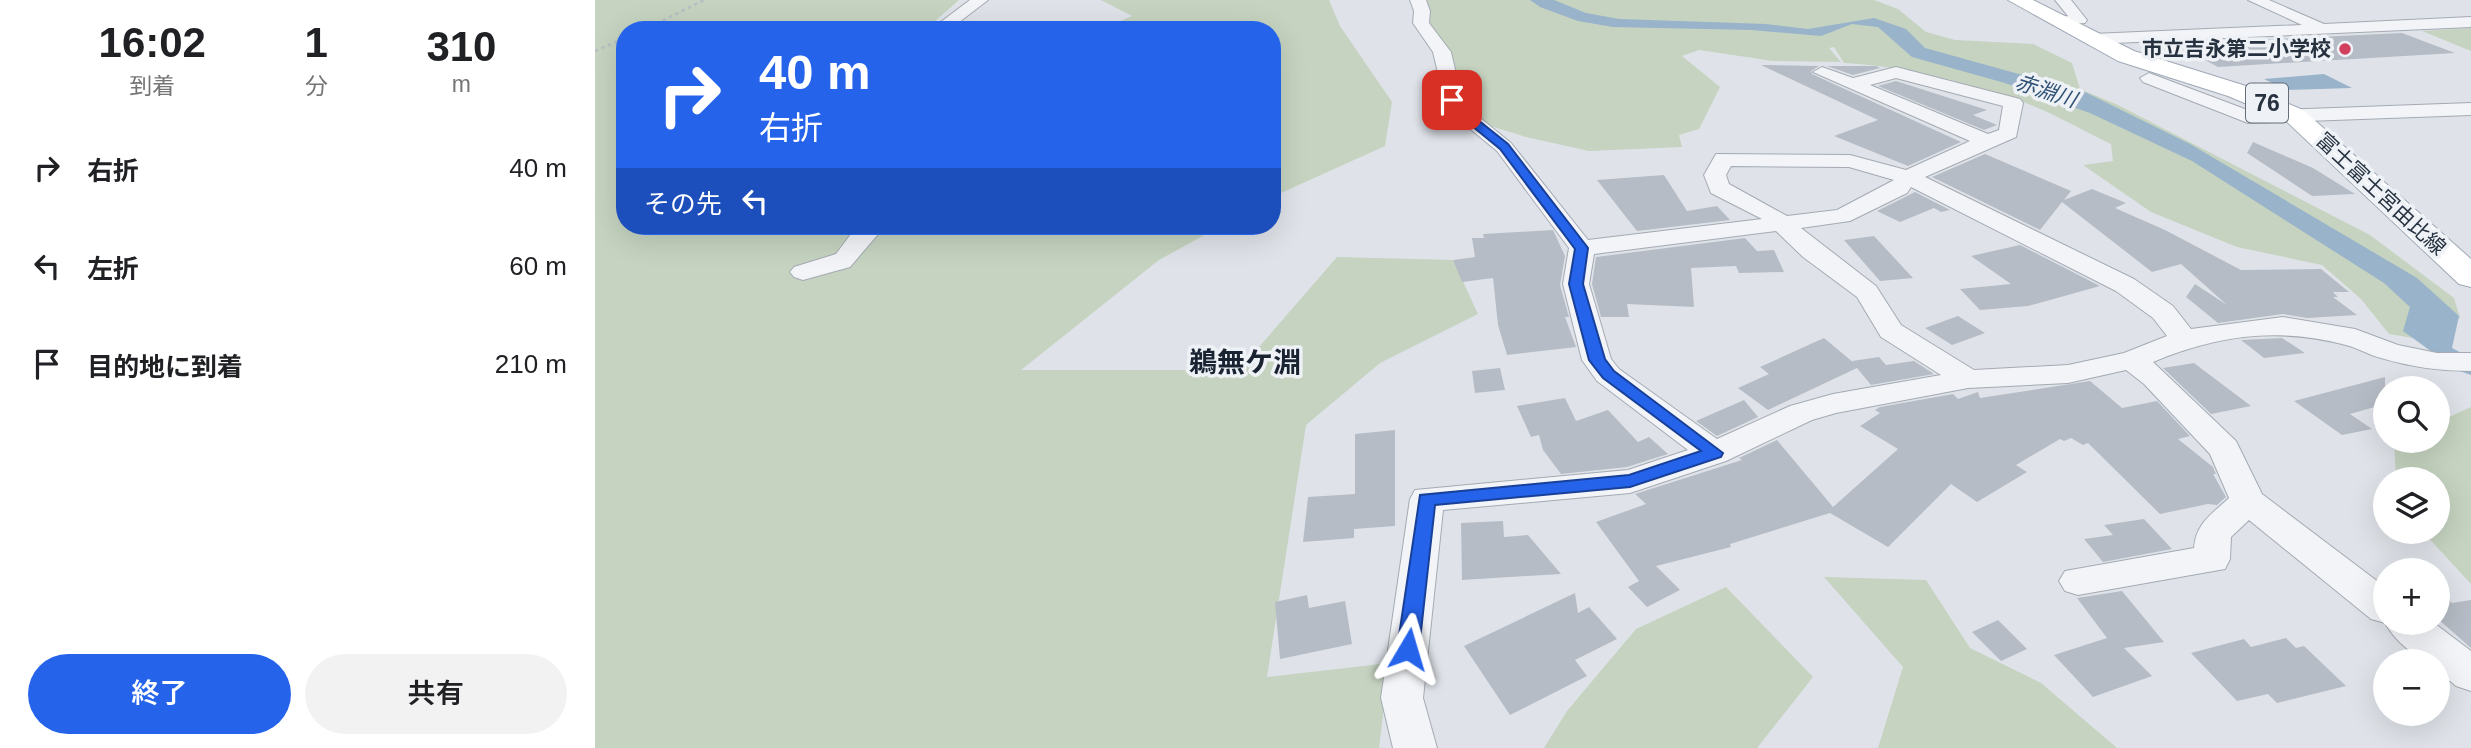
<!DOCTYPE html>
<html lang="ja">
<head>
<meta charset="utf-8">
<style>
  :root { --surface:#fff; --page:#f2f2f2; --text:#202124; --muted:#757577; --accent:#2563eb }
  body { margin:0; font-family:Arial,"Noto Sans JP",sans-serif; background:var(--page); color:var(--text); height:100vh; display:flex; flex-direction:column; font-size:26px; white-space:nowrap }
  * { box-sizing:border-box; margin:0 }
  p { font-size:23px; color:var(--muted) }
  .icon { flex:none; width:38px; height:38px; fill:none; stroke:currentColor; stroke-width:2; stroke-linecap:round; stroke-linejoin:round }
  .map { position:relative; flex:1; overflow:hidden }
  .panel { display:flex; flex-direction:column; background:var(--surface); width:595px }
  .panel>* { flex:none }
  .banner { position:absolute; left:21px; top:21px; width:665px; height:214px; border-radius:28px; box-shadow:0 7px 28px #0002; background:#2563eb; color:#fff; overflow:hidden }
  .fabs { position:absolute; left:1778px; top:376px; display:grid; gap:14px }
  .fabs a { display:grid; place-items:center; width:77px; height:77px; border-radius:50%; background:var(--surface); box-shadow:0 7px 28px #0002; font-size:35px }
  .pin { position:absolute; display:grid; place-items:center; width:60px; height:60px; color:#fff; margin:-30px; border-radius:14px; box-shadow:0 4px 10px #0006 }
  .me { position:absolute; width:77px; margin:-38px; rotate:7deg; stroke-linejoin:round; filter:drop-shadow(0 0 5px #0008) }
  .turn { display:flex; align-items:center; gap:24px; height:147px; padding:0 28px; font-size:32px }
  .turn .icon { width:91px; height:91px; stroke-width:2.5 }
  .turn b { display:block; font-size:49px; line-height:60px }
  .then { display:flex; align-items:center; height:66px; padding:0 28px; background:#0003; gap:14px; font-size:26px }
  .eta { display:flex; justify-content:space-evenly; align-items:center; height:119px; text-align:center }
  .eta b { font-size:42px; font-weight:600; line-height:49px }
  .action { display:flex; gap:14px; margin-top:auto; padding:14px 28px }
  .action a { flex:1; height:80px; border-radius:42px; background:var(--accent); color:#fff; font-size:28px; font-weight:600; line-height:80px; text-align:center }
  .action a+a { background:var(--page); color:var(--text) }
  ul { padding:0; list-style:none }
  li { display:flex; align-items:center; gap:21px; height:98px; padding:0 28px }
  li div { flex:1 }
  li b { display:block; font-size:26px }
  li em { font-style:normal }
  main { display:flex; flex:1; min-height:0 }
  .map>svg:first-child { display:block }
  .green { fill:#c5d3c0 }
  .water { fill:#98b3ca }
  .building { fill:#b6bcc5 }
  .lines { fill:none; stroke-linecap:round; stroke-linejoin:round }
  .minor-casing { stroke:#a4aab3; stroke-width:2 }
  .primary-casing { stroke:#9ea8b5; stroke-width:2 }
  .path { stroke:#b9bec4; stroke-width:2.5; stroke-dasharray:3.5 3.5; stroke-linecap:butt }
  .minor { fill:#f2f4f7; fill-rule:evenodd }
  .primary { fill:#fff; fill-rule:evenodd }
  .route { fill:#2563eb; stroke:#184099; stroke-width:2 }
  .poi-dot { fill:#d1405d; stroke:#eef2f6; stroke-width:2.5 }
  .labels { text-anchor:middle; stroke-width:7; stroke-linejoin:round; paint-order:stroke }
  .far-poi-label { font-size:21px; font-weight:bold; fill:#273240; stroke:#eef2f6; text-anchor:end }
  .far-water-label { font-size:21px; font-style:italic; fill:#305275; stroke:#eef2f6 }
  .far-street-label { font-size:21px; fill:#273240; stroke:#eef2f6 }
  .shield { fill:#eef2f6; stroke:#636c77; stroke-width:2 }
  .shield-label { font-size:23px; font-weight:bold; fill:#273240 }
  .quarter-label { font-size:28px; font-weight:bold; fill:#1a2331; stroke:#eef2f6 }
</style>
</head>
<body>
<main>
<section class="panel">
<div class="eta">
<div><b>16:02</b><p>到着</p></div>
<div><b>1</b><p>分</p></div>
<div><b>310</b><p>m</p></div>
</div>
<ul>
<li><svg class="icon" aria-label="right" viewBox="0 0 24 24"><path d="M7 20v-9h11M14 6l5 5-5 5"/></svg><div><b>右折</b></div><em>40 m</em></li>
<li><svg class="icon" aria-label="left" viewBox="0 0 24 24"><path d="M17 20v-9H6M10 6l-5 5 5 5"/></svg><div><b>左折</b></div><em>60 m</em></li>
<li><svg class="icon" aria-label="arrive" viewBox="0 0 24 24"><path d="M6 21V4h12l-3 4 3 4H6"/></svg><div><b>目的地に到着</b></div><em>210 m</em></li>
</ul>
<div class="action"><a>終了</a><a>共有</a></div>
</section>
<div class="map">
<svg width="1876" height="748" viewBox="0 0 1876 748">
  <rect width="100%" height="100%" fill="#dfe3e9"/>
  <!-- green -->
  <path class="green" d="M0,0H364L330,30H30V226H626L564,260L426,370H644L742,257L858,260L883,314L785,363L711,425L672,677L794,663L784,748H0Z
    M506,0H734L745,26L797,102L790,146L677,197V30H504L537,16Z
    M820,0H1279L1303,9L1331,32L1360,40L1438,44L1477,63L1485,89L1523,105L1775,235L1859,298L1865,318L1824,339L1794,334L1766,299L1727,265L1642,247L1556,212L1488,165L1518,161L1516,144C1487,130 1458,113 1428,102C1371,82 1309,66 1249,63L1239,47L1234,48L1246,62L1178,61L1104,50L1087,56L1125,87L1104,129L1084,135L1087,147L994,151L931,137L886,123L857,100L865,87L860,83Z
    M1876,28V51L1827,31Z
    M1876,407V584L1828,532H1843V480L1801,479L1799,441H1843V422Z
    M1229,577L1331,580L1375,648L1446,683L1522,748H1283L1308,667Z
    M1131,587L1218,677L1162,748H949L972,711L1041,629Z"/>
  <!-- water -->
  <path class="water" d="M935,0H959L991,13L1024,19L1171,24L1213,29L1279,18L1311,29L1330,48L1492,93L1595,144L1822,278L1864,316L1857,348L1876,358V375L1862,370L1808,331L1815,307L1789,283L1597,161L1495,113L1410,83L1317,57L1283,27L1257,24L1226,36L1157,30L1018,27L983,21L945,7Z
    M1729,74L1757,88L1692,90L1669,79Z"/>
  <!-- building -->
  <path class="building" d="M1807,33L1860,53L1623,67L1580,44Z
    M1166,65L1224,66L1216,71L1217,74L1366,142L1313,166L1239,136L1283,120Z
    M1232,66H1281L1285,68L1258,75Z
    M1301,81L1392,110L1378,115L1402,125L1389,130L1283,86Z
    M1658,142L1718,168L1760,194L1717,196L1652,153Z
    M1390,154L1476,191L1469,200L1497,189L1531,203L1520,208L1570,230L1646,270L1726,269L1754,292H1738L1743,297H1738L1762,315L1712,318L1688,314L1623,323L1591,297L1600,284L1632,305L1586,264L1557,272L1467,202L1445,230L1337,177Z
    M1069,175L1092,211L1122,206L1135,220L1042,231L1002,180Z
    M1320,192L1355,210L1346,212L1339,208L1305,222L1282,211Z
    M958,230L970,256L965,285L974,317H970L981,347L912,355L903,325L898,278L867,282L858,260L880,257L877,238H889L888,234Z
    M1279,236L1318,278L1285,281L1249,240Z
    M1150,238L1162,251L1179,250L1189,272L1144,273L1141,266L1096,268L1099,307L1032,304L1034,317H1006L997,284L1001,257Z
    M1425,245L1505,286L1433,306L1385,310L1365,289L1416,284L1376,256Z
    M1363,316L1390,333L1357,345L1330,328Z
    M1229,338L1259,363L1257,361L1284,357L1291,365L1319,361L1339,374L1276,385L1262,368L1173,410L1143,388L1174,374L1165,367Z
    M1687,338L1710,353L1669,358L1646,340Z
    M1599,363L1656,406L1616,414L1568,368Z
    M905,368L910,390L880,393L877,371Z
    M1790,377V404L1755,414L1777,429L1747,435L1699,401Z
    M1495,381L1527,408L1562,401L1595,436L1583,439L1618,467L1621,474H1618L1631,497L1622,505L1613,504L1565,514L1493,443L1488,445L1476,438L1469,441L1465,439L1421,465L1432,472L1382,502L1356,484L1293,547L1235,513L1135,544L1136,547L1061,566L1085,590L1052,607L1033,587L1044,581L1001,522L1051,504L1040,494L1147,460L1144,458L1182,440L1238,507L1303,449L1265,426L1285,413L1280,410L1285,407L1358,394L1363,399L1383,392L1385,398Z
    M970,398L981,421L1013,410L1043,442L1054,437L1073,454L1032,467L966,474L948,450L944,435L936,437L922,406Z
    M1149,400L1163,417L1122,436L1101,421Z
    M800,430V526L759,529V538L708,542L713,497L760,494V434Z
    M1549,519L1577,549L1508,562L1489,539L1518,535L1509,525Z
    M908,521L909,537L933,535L966,574L867,580L866,523Z
    M1843,590L1857,603L1876,600V648L1843,619Z
    M1527,591L1569,642L1529,648L1557,676L1498,697L1459,655L1512,638L1482,598Z
    M980,593L983,613L994,607L1022,639L980,660L992,676L915,715L869,646Z
    M712,595L714,608L750,601L757,644L685,659L680,602Z
    M1403,620L1432,649L1406,661L1377,632Z
    M1691,638L1701,648L1709,646L1751,686L1682,703L1673,694L1642,701L1596,653L1649,639L1656,647Z"/>
  <g class="lines">
    <defs>
      <path id="minor" d="M375,0H393L354,30H335Z
        M815,0H831L835,11L834,23L856,52L868,104L916,143L993,240L1167,219L1116,193L1109,175L1121,154L1255,155L1311,170L1375,141L1218,72L1227,67L1258,78L1301,67L1425,99L1428,103L1421,137L1330,177L1539,279L1578,306L1596,329L1688,317L1760,329L1803,345L1842,353H1876V371C1845,371 1816,367 1786,358C1774,355 1763,348 1751,345C1682,327 1623,335 1558,362L1641,441L1667,494L1790,587V623H1839L1876,651V691L1861,686L1843,671V662C1823,662 1800,641 1790,623L1776,619L1654,520L1636,537L1635,559L1630,569L1483,595L1470,591L1464,581L1470,571L1599,548C1601,523 1617,514 1634,498L1615,454L1549,384L1531,370L1473,383L1373,388L1241,413L1217,420L1131,461L1035,493L848,510L828,698L842,748H798L786,698L815,499L820,490L1033,470L1093,450L1002,381L987,360L968,284L974,248L902,151L852,110L838,52L818,23L819,11ZM1301,78L1408,106L1404,130L1393,134L1275,85ZM1136,166L1254,167L1299,180L1242,210L1192,216L1134,184L1131,175ZM1316,187L1521,291L1558,318L1572,336L1529,353L1473,365L1379,370L1306,325L1281,286L1206,228L1255,221L1312,193ZM1181,231L1208,257L1262,297L1286,337L1346,375L1238,394L1195,406L1122,439L1024,369L1016,359L994,284L999,254Z
        M1460,0H1476L1492,20L1490,23L1458,25V19L1473,16Z
        M1653,0H1674L1729,24L1876,17V27L1497,44L1489,39L1497,34L1707,25Z
        M1554,73L1655,111L1876,103V115L1653,123L1548,82L1545,78Z
        M262,226H290L255,267L208,280L199,277L195,272L199,267L241,254Z"/>
      <path id="primary" d="M1413,0H1438L1539,51L1651,86L1708,110L1876,259V287L1864,284L1690,120L1633,96L1523,61Z"/>
    </defs>
    <!-- minor casing -->
    <use href="#minor" class="minor-casing"/>
    <!-- primary casing -->
    <use href="#primary" class="primary-casing"/>
    <!-- path -->
    <path class="path" d="M49,30L109,0
      M0,51L30,38"/>
    <!-- minor -->
    <use href="#minor" class="minor"/>
    <!-- primary -->
    <use href="#primary" class="primary"/>
  </g>
  <!-- route -->
  <path class="route" d="M853,98H861L863,104L913,144L993,248L988,284L1010,359L1019,371L1128,453L1126,457L1035,487L840,505L824,649L821,655L813,657L805,655L802,649L825,495L1034,475L1106,451L1008,378L994,360L974,284L980,249L905,149L855,108Z"/>
  <!-- markers -->
  <circle class="poi-dot" cx="1750" cy="49" r="7"/>
  <g class="labels">
    <!-- far-poi labels -->
    <g class="far-poi-label">
      <text x="1736" y="56">市立吉永第二小学校</text>
    </g>
    <!-- far-water labels -->
    <g class="far-water-label">
      <text transform="translate(1451 91) rotate(18)" y="7">赤淵川</text>
    </g>
    <!-- far-street labels -->
    <g class="far-street-label">
      <text transform="translate(1786 194) rotate(43)" y="7">富士富士宮由比線</text>
    </g>
    <!-- shield labels -->
    <rect class="shield" x="1651" y="83.5" width="42" height="39" rx="5"/>
    <g class="shield-label">
      <text x="1672" y="111">76</text>
    </g>
    <!-- quarter labels -->
    <g class="quarter-label">
      <text x="650" y="372">鵜無ケ淵</text>
    </g>
  </g>
</svg>
<div class="fabs">
<a><svg class="icon" aria-label="search" viewBox="0 0 24 24"><circle cx="10" cy="10" r="6"/><path d="M15 15l6 6"/></svg></a>
<a><svg class="icon" aria-label="layers" viewBox="0 0 24 24"><path d="M12 4l9 5-9 5-9-5zM3 14l9 5 9-5"/></svg></a>
<a>+</a>
<a>−</a>
</div>
<div class="pin" style="left:857px;top:100px;background:#d93025"><svg class="icon" aria-label="arrive" viewBox="0 0 24 24"><path d="M6 21V4h12l-3 4 3 4H6"/></svg></div>
<svg class="me" style="left:813px;top:649px" viewBox="-20 -20 40 40"><path d="M0-17L14 15 0 8-14 15z" fill="#2563eb" stroke="#fff" stroke-width="4"/></svg>
<div class="banner">
<div class="turn"><svg class="icon" aria-label="right" viewBox="0 0 24 24"><path d="M7 20v-9h11M14 6l5 5-5 5"/></svg><div><b>40 m</b>右折</div></div>
<div class="then">その先<svg class="icon" aria-label="left" viewBox="0 0 24 24"><path d="M17 20v-9H6M10 6l-5 5 5 5"/></svg></div>
</div>
</div>
</main>
</body>
</html>
